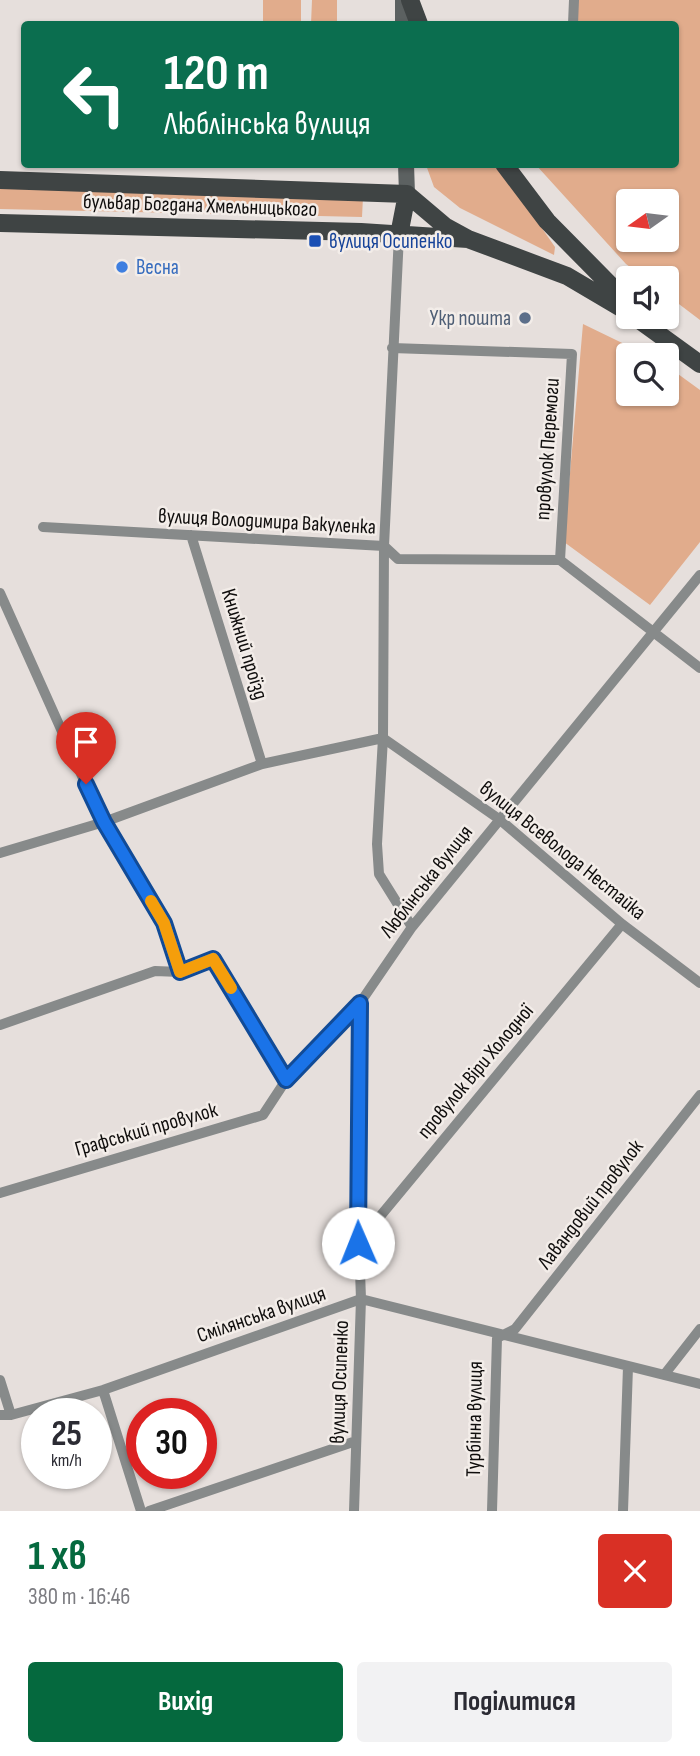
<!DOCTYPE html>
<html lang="uk">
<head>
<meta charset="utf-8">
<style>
  :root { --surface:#fff; --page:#f2f2f3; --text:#2b2b33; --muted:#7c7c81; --accent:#05693e }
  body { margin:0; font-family:"Sofia Sans Condensed",sans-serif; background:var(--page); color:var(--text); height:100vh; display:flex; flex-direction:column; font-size:26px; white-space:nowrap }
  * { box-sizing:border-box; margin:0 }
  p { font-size:23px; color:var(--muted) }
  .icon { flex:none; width:38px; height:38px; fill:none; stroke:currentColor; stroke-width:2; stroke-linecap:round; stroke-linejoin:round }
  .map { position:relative; height:1511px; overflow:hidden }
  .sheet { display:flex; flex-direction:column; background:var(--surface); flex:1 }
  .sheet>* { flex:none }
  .hud { position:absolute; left:21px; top:21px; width:658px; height:147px; border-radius:7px; box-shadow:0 2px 5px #0004; background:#0b6e4f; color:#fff; overflow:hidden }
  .needle { width:46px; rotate:256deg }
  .buttons { position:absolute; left:616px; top:189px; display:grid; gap:14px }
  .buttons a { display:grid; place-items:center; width:63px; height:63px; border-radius:7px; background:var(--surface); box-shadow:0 2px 5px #0004; font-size:35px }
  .speed { position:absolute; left:21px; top:1398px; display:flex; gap:14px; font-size:35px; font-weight:700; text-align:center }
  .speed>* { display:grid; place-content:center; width:91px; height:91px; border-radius:50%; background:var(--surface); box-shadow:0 2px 5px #0004; line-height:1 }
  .speed small { font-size:18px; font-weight:400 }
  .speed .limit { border:10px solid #d22; background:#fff; color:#111 }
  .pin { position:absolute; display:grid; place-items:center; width:60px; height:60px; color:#fff; margin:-72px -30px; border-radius:50% 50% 50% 0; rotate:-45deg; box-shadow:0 0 7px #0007 }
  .pin .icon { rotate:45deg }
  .me { position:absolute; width:77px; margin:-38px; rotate:359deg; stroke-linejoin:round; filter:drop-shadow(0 0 5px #0008) }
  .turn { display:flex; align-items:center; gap:24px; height:147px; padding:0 28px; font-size:32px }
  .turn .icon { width:91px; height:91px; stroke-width:2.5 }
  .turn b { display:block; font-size:49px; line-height:60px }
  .round { display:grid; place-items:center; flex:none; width:74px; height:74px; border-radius:7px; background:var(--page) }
  .headline { display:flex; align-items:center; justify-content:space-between; height:119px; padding:0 28px }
  h1 { font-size:42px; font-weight:700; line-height:52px; color:var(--accent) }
  .action { display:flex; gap:14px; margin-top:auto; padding:14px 28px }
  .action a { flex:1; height:80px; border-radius:7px; background:var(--accent); color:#fff; font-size:28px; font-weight:700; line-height:80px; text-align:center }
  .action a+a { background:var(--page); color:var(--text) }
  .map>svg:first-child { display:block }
  .green { fill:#e1ac8c; fill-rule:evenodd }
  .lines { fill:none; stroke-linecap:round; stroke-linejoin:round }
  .minor { stroke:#878a8a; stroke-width:10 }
  .secondary { stroke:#5c6161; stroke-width:16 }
  .primary { stroke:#3f4444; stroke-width:18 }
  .route-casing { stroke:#114b97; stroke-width:18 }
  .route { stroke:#1a73e8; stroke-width:12 }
  .slow { stroke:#f59e0b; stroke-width:12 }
  .transit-dot { fill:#1a4fb4; stroke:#f3ede9; stroke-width:2.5 }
  .shop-dot { fill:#3f7fe0; stroke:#f3ede9; stroke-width:2.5 }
  .service-dot { fill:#5c6f8a; stroke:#f3ede9; stroke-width:2.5 }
  .labels { text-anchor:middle; stroke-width:5; stroke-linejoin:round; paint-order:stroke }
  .street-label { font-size:21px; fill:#100e0d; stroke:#f3ede9 }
  .transit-label { font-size:21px; fill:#164399; stroke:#f3ede9; text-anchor:start }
  .shop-label { font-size:21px; fill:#366cbe; stroke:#f3ede9; text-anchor:start }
  .service-label { font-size:21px; fill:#4e5e75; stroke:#f3ede9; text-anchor:end }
</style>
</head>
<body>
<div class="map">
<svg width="700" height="1511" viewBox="0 0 700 1511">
  <rect width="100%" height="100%" fill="#e6dfdc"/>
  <!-- green -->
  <path class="green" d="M263,0H301V24H263Z
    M312,0H337V24H311Z
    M572,0H700V320L667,295V278H645L626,264L536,165L676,164V24H571ZM628,201H667V240H628Z
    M426,165H498L555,247L554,255L460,208L434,187Z
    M0,187L363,197L362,217L0,209Z
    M583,324L647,355H628V394H667V366L700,390V542L650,605L564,542Z"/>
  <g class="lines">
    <!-- minor -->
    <path class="minor" d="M573,24L574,0
      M399,235L384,546L383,738L377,844L379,874L412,927
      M392,348L572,354L560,560
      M43,527L384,546L398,559L560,560L700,668
      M191,535L262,764
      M0,593L95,805L164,923L180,972L213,959L286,1080
      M0,853L104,822L262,764L383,738L499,819L622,924L700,983
      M0,1025L155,971L180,972
      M0,1193L263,1115L286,1080L360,1003L412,927L700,575
      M358,1243L622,924
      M664,1375L700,1329
      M0,1380L11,1415
      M103,1390L141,1511
      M0,1415H11L103,1390L361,1299L700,1384
      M149,1511L356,1441
      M354,1511L361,1299L357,1187L360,1003
      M492,1511L497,1338L515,1329L700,1095
      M623,1511L628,1367"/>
    <!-- secondary -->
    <path class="secondary" d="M403,0V24
      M406,164L407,194"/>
    <!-- primary -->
    <path class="primary" d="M410,0L419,24
      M504,164L547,221L626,301
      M0,180L407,194
      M407,194L446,227L468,239L567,276L628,312
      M0,223L361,232L468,239
      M399,235L407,194
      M635,317L700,364"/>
  </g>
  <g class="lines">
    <defs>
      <path id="route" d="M86,784L104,822L164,923L180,972L213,959L286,1080L360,1003L358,1243"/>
    </defs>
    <!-- route casing -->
    <use href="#route" class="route-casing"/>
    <!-- route -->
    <use href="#route" class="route"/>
    <!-- slow -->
    <path class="slow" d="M151,901L164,923L180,972L213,959L231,988"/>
  </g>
  <!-- markers -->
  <rect class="transit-dot" x="308" y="234" width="14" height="14" rx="3.5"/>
  <circle class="shop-dot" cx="122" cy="267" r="7"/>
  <circle class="service-dot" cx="525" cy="318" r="7"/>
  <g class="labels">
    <!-- street labels -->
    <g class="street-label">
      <text transform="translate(200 205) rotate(2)" y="7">бульвар Богдана Хмельницького</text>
      <text transform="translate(547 449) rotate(-86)" y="7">провулок Перемоги</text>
      <text transform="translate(267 521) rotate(3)" y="7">вулиця Володимира Вакуленка</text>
      <text transform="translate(245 644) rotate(73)" y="7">Книжний проїзд</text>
      <text transform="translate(563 850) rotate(39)" y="7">вулиця Всеволода Нестайка</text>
      <text transform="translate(426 881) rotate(-52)" y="7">Люблінська вулиця</text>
      <text transform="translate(475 1071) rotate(-50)" y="7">провулок Віри Холодної</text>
      <text transform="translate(146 1129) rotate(-16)" y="7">Графський провулок</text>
      <text transform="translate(590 1204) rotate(-52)" y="7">Лавандовий провулок</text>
      <text transform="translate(261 1314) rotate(-19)" y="7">Смілянська вулиця</text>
      <text transform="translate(339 1382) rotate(-88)" y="7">вулиця Осипенко</text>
      <text transform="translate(474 1419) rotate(-89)" y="7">Турбінна вулиця</text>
    </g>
    <!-- transit labels -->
    <g class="transit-label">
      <text x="329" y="248">вулиця Осипенко</text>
    </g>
    <!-- shop labels -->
    <g class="shop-label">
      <text x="136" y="274">Весна</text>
    </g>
    <!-- service labels -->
    <g class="service-label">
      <text x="511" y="325">Укр пошта</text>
    </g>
  </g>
</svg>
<div class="buttons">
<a><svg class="needle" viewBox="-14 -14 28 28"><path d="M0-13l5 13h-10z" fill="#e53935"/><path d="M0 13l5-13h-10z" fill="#7c7c81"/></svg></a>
<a><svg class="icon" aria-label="sound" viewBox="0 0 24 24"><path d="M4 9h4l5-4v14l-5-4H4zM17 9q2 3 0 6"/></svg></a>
<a><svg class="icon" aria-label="search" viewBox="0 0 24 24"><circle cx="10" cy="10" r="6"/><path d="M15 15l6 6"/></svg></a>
</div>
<div class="speed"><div>25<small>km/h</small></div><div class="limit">30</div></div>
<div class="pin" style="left:86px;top:784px;background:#d93025"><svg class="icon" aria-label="arrive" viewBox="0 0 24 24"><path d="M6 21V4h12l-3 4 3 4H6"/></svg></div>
<svg class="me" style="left:358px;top:1243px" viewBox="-20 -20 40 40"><circle r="19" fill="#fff"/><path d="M0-13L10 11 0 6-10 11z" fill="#1a73e8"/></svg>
<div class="hud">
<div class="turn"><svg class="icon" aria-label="left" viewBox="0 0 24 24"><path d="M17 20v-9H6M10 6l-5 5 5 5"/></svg><div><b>120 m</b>Люблінська вулиця</div></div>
</div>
</div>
<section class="sheet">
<div class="headline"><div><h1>1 хв</h1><p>380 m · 16:46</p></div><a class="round" style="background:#d93025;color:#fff"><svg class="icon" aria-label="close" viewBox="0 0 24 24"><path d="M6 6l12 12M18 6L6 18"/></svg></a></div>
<div class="action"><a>Вихід</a><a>Поділитися</a></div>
</section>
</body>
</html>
